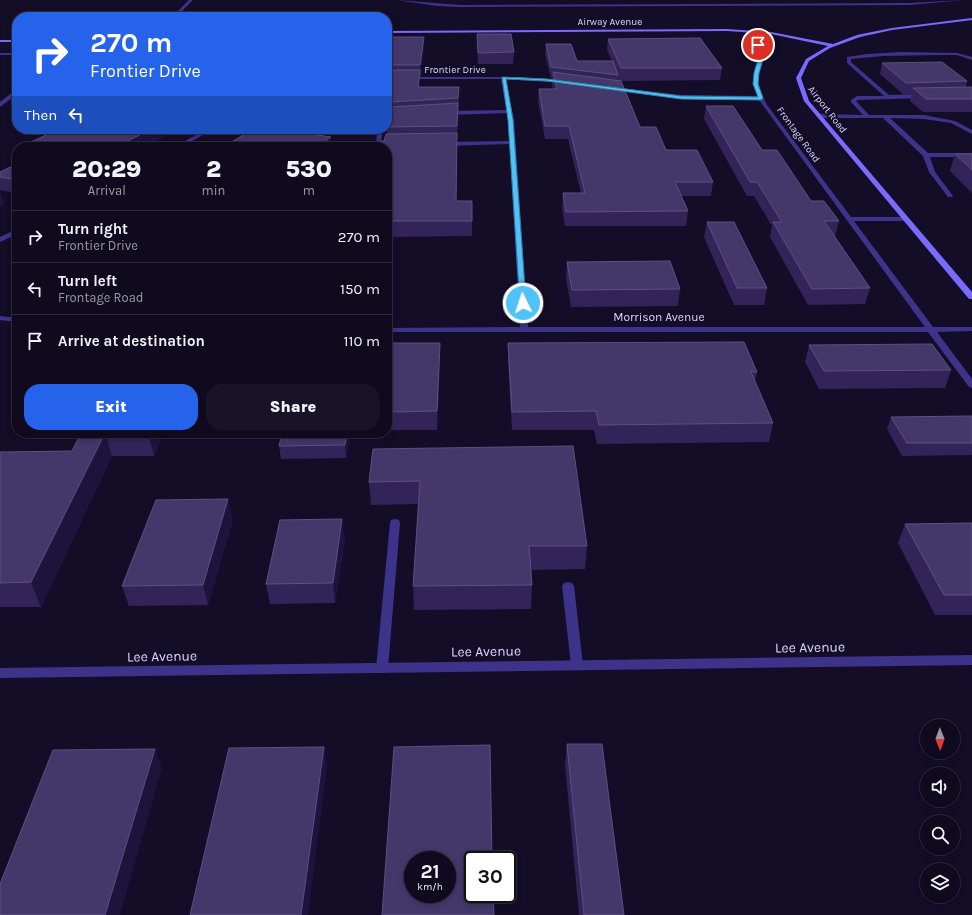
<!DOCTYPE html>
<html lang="en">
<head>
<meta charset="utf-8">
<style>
  :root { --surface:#0f0a1e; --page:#181327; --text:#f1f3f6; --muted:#9b9aa4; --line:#2f2b3c; --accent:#2563eb }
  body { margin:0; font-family:Karla,sans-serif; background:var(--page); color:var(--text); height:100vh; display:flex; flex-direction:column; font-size:15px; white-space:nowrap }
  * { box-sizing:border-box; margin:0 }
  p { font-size:13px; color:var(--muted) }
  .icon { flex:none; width:22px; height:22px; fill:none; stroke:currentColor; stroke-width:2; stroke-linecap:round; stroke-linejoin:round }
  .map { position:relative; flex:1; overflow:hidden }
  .drawer { position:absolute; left:12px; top:142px; width:380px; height:296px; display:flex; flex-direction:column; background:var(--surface); border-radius:16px; box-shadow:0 2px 6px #0003,0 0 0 1px var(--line) }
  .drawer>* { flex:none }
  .hud { position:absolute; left:12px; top:12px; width:380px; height:122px; border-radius:16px; box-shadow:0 2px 6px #0003,0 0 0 1px var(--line); background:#2563eb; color:#fff; overflow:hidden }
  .needle { width:26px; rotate:179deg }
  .fabs { position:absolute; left:920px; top:719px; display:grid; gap:8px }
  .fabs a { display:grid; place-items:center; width:40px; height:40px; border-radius:50%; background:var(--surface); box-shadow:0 2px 6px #0003,0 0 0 1px var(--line); font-size:20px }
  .speed { position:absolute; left:404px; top:851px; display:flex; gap:8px; font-size:20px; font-weight:700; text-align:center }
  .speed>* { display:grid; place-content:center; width:52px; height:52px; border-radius:50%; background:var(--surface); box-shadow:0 2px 6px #0003,0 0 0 1px var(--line); line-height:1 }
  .speed small { font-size:10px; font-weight:400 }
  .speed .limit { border:2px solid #111; border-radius:6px; background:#fff; color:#111 }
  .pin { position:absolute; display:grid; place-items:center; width:34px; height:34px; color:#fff; margin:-17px; border:2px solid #fff; border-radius:50%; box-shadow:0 1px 4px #0007 }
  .me { position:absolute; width:44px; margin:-22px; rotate:356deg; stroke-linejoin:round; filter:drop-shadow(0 0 3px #0008) }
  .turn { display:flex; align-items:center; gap:14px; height:84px; padding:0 12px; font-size:18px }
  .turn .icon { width:52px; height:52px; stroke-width:2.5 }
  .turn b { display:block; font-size:28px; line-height:34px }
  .then { display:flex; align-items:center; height:38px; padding:0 12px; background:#0003; gap:8px; font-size:15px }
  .eta { display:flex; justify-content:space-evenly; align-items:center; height:68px; text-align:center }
  .eta b { font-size:24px; font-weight:800; line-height:28px }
  .primary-button { display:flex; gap:8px; margin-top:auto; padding:8px 12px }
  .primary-button a { flex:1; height:46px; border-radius:16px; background:var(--accent); color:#fff; font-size:16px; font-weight:800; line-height:46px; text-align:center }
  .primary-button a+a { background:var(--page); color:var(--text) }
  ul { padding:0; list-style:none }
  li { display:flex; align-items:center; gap:12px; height:52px; padding:0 12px; border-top:1px solid var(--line) }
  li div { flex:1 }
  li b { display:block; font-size:15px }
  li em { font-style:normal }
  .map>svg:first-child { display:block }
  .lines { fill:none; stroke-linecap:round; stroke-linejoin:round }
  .lane { fill:#3d338b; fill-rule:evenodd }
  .street { fill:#3d338b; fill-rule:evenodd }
  .secondary { fill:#796bff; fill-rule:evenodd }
  .wall { fill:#322458 }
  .shaded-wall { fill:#1e133d }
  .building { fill:#44376a; stroke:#5c5081; fill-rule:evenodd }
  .route { fill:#4fc3f7; stroke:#337fa1 }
  .labels { text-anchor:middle; stroke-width:4; stroke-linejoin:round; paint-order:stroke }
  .far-street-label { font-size:10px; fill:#dcd4ff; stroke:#140d28 }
  .street-label { font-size:12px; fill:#dcd4ff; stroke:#140d28 }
  .near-street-label { font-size:14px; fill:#dcd4ff; stroke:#140d28 }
</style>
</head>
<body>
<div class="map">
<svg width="972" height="915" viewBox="0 0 972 915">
  <rect width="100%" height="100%" fill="#140d28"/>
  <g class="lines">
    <!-- lane -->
    <path class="lane" d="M189,0H193L176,17H172Z
      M396,0L460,5L909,3L965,0L909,5L460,7L437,6Z
      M901,52L957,53L972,57V60L957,55H936L883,56L851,59V62L889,95L924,94L927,96L924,98L858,100L856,101L869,115H924L955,121L972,130V134L951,123L924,119L890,118L928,153H972V157H930L935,172L953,196L952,197H948L929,172L923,156L883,118H819L816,116L819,114L863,115L851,102V100L857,96H884L847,63V57L867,54Z
      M0,53H17V55H0Z
      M17,89V94L0,107V102Z
      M509,110L511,111V113L445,115L442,113L445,111Z
      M377,129H383L381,142H394L397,144L396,145H376Z
      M512,141L514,142V144L444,146L441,144L444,142Z
      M395,519L399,520L400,523L388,668L387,672L382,673L377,672L376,668L390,523L391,520Z
      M568,582L572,583L574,586L583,665L582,669L577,670L572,669L571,665L562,586L564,583Z"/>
    <!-- street -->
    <path class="street" d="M754,30L756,31C756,40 763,46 763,55C764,62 761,68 759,74C757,85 762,95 767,105L851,217H906L909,219L906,221H854L933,327H972V331L937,332L972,379V388L969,387L928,332H387V328L520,327L508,120L501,79H387V77H520L566,81L568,82L566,83L506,79L514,120L528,327H925L759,100L681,99L608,89L611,87L681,95L758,96C749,76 759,73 759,56C759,47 752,40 752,31Z
      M207,129H214L181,147H174Z
      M17,229V234L0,242V237Z
      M0,316L17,318V322L0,320Z
      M972,655V665L0,678V668Z"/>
    <!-- secondary -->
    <path class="secondary" d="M972,18V20L892,30L860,37L830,48L809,61L801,78L809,101L972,292V299H969L804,101L796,78L806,59L828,46L771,34L727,31L387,33V31L727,29L771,32L833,44L857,35L892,28Z
      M0,40H17V42H0Z"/>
  </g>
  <!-- wall -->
  <path class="wall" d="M477,34L514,52L513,64H478Z
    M387,37H424V46L421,76H420L419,87L459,98L457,140V201H472V236L387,237V147L384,141L387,134V127L390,112L387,114Z
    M608,39L722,68L720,80L620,81L640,127L666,150L713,182L711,196H681L688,211L686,226H565L562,208L563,193H581L568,139H545L538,101L539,89H553L552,84V78H551L545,54L546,44L577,61H612L607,50Z
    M882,63L967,81L966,87H972V112H923L910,101L912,94H903L880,74Z
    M706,106L762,150L811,201L839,221L835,236H834L870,288L865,304L808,305L770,237L772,226L754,196H747L704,119Z
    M955,154H972V193L950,171Z
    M17,164V193L0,190V172Z
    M707,222L767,288L764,305H734L704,237Z
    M567,262L680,289L678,306L571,307L566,278Z
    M387,343L440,360L437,430H387Z
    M508,343L757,372L755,381L773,423L769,442L597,444L594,430H512L508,361Z
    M809,345L951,370L945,388L819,389L805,362Z
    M972,416V455L902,456L887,429L891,417Z
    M81,433H163L154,456H112L41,607H0V452L72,451Z
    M282,433H349L350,437L346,458L281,459L279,446Z
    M373,449L587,546L585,569L531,570L532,585L531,609L414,610L413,586L419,504L371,505L369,482Z
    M233,519L208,605L129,606L122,586Z
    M972,523V615H935L898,543L905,524Z
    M345,539L335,603L270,604L266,584Z
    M567,744L624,915H579L565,764Z"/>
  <!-- shaded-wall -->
  <path class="shaded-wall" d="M424,37V46L421,76L420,65Z
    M420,70V80L418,98V87Z
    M391,100V112L387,114V102Z
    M458,103V116L457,140V126Z
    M152,129H179L145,147H115Z
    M457,133V216L456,201Z
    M331,137L332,147H316Z
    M0,192L4,205L0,207Z
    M440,343V360L437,430V411Z
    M105,433L112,456L41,607L31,582Z
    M148,433H163L154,456Z
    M347,433H349L350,437L346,458L345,445Z
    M228,499L233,519L208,605L203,585Z
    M342,519L345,539L335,603L333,583Z
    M324,747L327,767L308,915H301Z
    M155,749L162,769L120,915H105Z"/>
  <!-- building -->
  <path class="building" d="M477,34H511L514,52L478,53Z
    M387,37H424L420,65H387Z
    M700,38L722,68H621L608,39Z
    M546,44H571L577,61H613L618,75L551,67Z
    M942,62L967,81L906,83L882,63Z
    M387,70H420L418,87H459L458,98L390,102L391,100L387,102Z
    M553,72L621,81L640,127H656L666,150H697L713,182H675L688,211L566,212L563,193H585L569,126H545L539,89H557Z
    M972,87V99H926L913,88Z
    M458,103L457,126L387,127L391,107Z
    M706,106H733L762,150H777L811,201H824L839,221H824L870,288L812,289L773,222H782L757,182H750Z
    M59,129H152L115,147H20Z
    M253,129H275L331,137L316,147H223Z
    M457,133L456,201H472V221H387V147H380L381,141H384L386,134Z
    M955,154H972V170Z
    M17,164V180L0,177V172Z
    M707,222H734L767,288H737Z
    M670,261L680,289L572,290L567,262Z
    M744,342L757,372H751L773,423L599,425L596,411L512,412L508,343Z
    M387,343H440L437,411L387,412Z
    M932,344L951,370L824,371L809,345Z
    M972,416V443H907L891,417Z
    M81,433H135H105L31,582L0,583V452L72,451Z
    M282,433H347L345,445L279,446Z
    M573,446L587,546H529L532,585L413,586L420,481L369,482L373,449Z
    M228,499L203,585L122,586L156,500Z
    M342,519L333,583L266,584L280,520Z
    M972,523V595H944L905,524Z
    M567,744H602L624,915H584Z
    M490,745L492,860H473V894H493L494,915H382L394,747ZM413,860H447V894H413Z
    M324,747L301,915H190L229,748Z
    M155,749L105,915H0V884L53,750Z"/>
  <!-- route -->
  <path class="route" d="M758,43L760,45L764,56L759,73L758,84L763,98L761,100L681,99L547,81L506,79L513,120L526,303L523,305L520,304L508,120L502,77L547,79L681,96L758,97L753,84L754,73L759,56L756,45Z"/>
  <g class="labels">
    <!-- far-street labels -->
    <g class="far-street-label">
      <text x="610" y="25">Airway Avenue</text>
      <text x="455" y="73">Frontier Drive</text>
      <text transform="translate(828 109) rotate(52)" y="4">Airport Road</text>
      <text transform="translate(799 134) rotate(54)" y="4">Frontage Road</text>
    </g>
    <!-- street labels -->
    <g class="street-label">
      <text x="659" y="321">Morrison Avenue</text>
    </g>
    <!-- near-street labels -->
    <g class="near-street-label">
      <text transform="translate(810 647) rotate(-1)" y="5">Lee Avenue</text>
      <text transform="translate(486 651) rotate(-1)" y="5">Lee Avenue</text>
      <text transform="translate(162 656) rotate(-1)" y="5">Lee Avenue</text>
    </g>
  </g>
</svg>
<div class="fabs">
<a><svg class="needle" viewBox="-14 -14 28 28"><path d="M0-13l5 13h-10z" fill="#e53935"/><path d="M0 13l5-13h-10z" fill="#9b9aa4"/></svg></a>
<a><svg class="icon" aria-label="sound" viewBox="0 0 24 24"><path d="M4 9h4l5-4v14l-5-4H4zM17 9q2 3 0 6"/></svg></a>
<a><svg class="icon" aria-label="search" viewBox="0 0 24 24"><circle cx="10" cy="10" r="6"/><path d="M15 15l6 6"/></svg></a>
<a><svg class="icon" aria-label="layers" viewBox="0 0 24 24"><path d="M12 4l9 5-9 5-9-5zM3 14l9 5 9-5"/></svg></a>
</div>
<div class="speed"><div>21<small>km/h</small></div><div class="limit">30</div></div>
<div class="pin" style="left:758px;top:45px;background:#d93025"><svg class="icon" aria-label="arrive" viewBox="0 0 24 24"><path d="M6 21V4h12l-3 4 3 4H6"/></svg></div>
<svg class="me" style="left:523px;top:303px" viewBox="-20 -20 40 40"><circle r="17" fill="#4fc3f7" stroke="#fff" stroke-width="3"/><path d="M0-11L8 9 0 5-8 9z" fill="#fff"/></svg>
<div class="hud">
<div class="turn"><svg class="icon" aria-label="right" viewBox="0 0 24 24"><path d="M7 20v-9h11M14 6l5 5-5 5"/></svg><div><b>270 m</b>Frontier Drive</div></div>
<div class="then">Then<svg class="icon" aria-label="left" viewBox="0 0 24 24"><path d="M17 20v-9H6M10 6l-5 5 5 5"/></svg></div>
</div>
<section class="drawer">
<div class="eta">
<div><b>20:29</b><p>Arrival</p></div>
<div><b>2</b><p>min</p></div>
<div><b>530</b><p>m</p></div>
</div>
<ul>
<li><svg class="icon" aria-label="right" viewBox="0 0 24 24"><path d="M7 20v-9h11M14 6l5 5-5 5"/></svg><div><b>Turn right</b><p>Frontier Drive</p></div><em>270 m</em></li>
<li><svg class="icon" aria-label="left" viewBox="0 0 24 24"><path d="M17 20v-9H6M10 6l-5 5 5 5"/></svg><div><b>Turn left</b><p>Frontage Road</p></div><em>150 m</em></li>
<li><svg class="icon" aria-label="arrive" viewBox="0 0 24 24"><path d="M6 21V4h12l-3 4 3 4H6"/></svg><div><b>Arrive at destination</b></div><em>110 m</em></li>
</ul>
<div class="primary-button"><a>Exit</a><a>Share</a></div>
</section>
</div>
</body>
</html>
